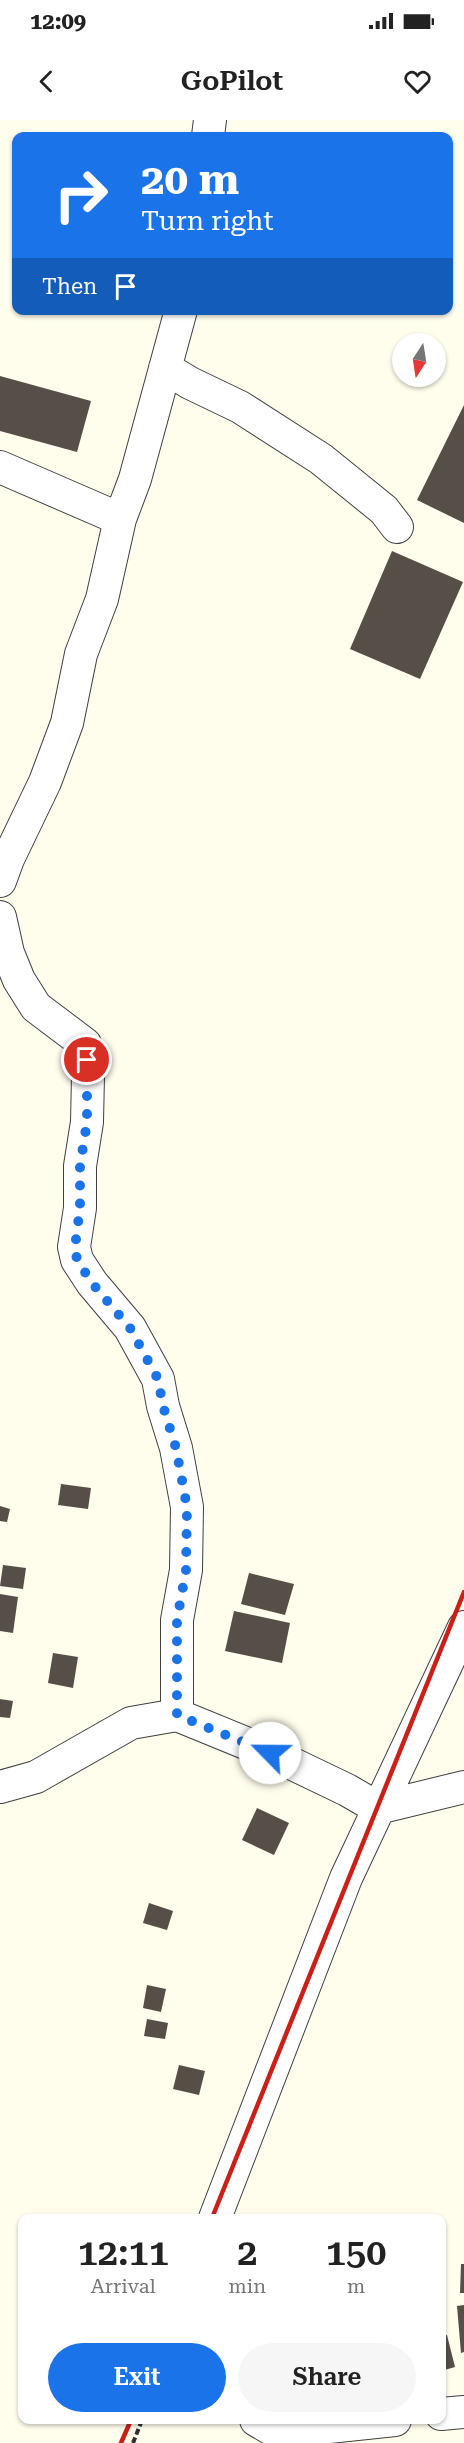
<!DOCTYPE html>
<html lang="en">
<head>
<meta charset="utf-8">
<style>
  :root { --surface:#fff; --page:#f6f6f6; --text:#222; --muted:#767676; --accent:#1a73e8 }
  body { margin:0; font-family:"Roboto Serif",serif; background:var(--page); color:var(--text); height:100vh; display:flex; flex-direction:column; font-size:22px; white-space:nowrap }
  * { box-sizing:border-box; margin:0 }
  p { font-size:20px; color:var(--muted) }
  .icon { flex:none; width:33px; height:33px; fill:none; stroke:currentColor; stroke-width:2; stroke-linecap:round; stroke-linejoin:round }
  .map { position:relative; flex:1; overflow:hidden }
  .side { position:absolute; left:18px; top:2094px; width:428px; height:210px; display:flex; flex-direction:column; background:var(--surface); border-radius:12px; box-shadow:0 2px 4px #0004 }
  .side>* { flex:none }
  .top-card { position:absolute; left:12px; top:12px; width:441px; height:183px; border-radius:12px; box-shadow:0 2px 4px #0004; background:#1a73e8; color:#fff; overflow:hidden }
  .needle { width:39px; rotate:192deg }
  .buttons { position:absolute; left:392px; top:213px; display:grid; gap:12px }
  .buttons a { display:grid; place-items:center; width:54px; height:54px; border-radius:50%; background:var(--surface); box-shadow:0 2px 4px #0004; font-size:30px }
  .pin { position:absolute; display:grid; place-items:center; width:51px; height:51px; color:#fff; margin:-26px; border:3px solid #fff; border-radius:50%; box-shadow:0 2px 6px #0007 }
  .me { position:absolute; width:66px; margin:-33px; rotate:293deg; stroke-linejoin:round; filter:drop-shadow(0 0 4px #0008) }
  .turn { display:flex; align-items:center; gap:21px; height:126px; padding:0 30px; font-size:27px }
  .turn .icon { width:78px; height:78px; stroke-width:2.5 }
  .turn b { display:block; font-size:42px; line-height:51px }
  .then { display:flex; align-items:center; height:57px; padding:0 30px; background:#0003; gap:12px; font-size:22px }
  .eta { display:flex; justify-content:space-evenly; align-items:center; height:102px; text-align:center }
  .eta b { font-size:36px; font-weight:600; line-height:42px }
  .button { display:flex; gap:12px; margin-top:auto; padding:12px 30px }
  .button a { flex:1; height:69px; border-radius:36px; background:var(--accent); color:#fff; font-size:24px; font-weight:600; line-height:69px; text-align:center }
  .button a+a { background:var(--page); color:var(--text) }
  .status { display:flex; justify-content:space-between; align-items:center; height:42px; padding:0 30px; background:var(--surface); direction:ltr }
  .status svg { height:16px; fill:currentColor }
  header { display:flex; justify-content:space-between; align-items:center; height:78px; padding:0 30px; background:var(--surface); font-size:27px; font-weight:600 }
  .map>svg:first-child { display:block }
  .building { fill:#564f48 }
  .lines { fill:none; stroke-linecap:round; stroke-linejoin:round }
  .minor-casing { stroke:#404040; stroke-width:34 }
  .path { stroke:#2f2f2f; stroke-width:4; stroke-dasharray:6 3; stroke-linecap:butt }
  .minor { stroke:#fff; stroke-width:32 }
  .rail { stroke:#c92018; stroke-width:4.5 }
  .route { stroke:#1a73e8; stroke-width:10; stroke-dasharray:0 18 }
</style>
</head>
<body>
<div class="status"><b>12:09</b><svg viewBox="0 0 49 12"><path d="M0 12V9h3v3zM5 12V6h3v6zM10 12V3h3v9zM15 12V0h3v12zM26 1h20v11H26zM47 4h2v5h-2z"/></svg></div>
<header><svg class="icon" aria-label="back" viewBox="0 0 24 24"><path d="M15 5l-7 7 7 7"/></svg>GoPilot<svg class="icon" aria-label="heart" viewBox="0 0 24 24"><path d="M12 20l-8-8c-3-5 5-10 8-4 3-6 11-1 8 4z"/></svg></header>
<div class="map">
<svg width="464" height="2323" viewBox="0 0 464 2323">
  <rect width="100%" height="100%" fill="#fffdec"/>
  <!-- building -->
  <path class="building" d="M0,256L91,281L77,332L0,311Z
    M464,285V403L417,380Z
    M392,431L463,462L420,559L350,529Z
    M61,1364L91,1368L88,1389L58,1385Z
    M0,1386L10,1389L7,1402L0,1401Z
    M3,1445L26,1448L23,1469L0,1466Z
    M249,1453L294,1464L285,1495L241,1484Z
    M0,1474L18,1477L13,1513L0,1511Z
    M234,1491L290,1503L282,1543L225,1531Z
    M53,1533L78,1537L73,1568L48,1563Z
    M0,1579L13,1581L10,1598L0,1597Z
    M257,1688L289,1703L274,1735L242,1720Z
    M149,1783L173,1791L167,1810L143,1803Z
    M147,1865L166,1869L161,1892L143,1888Z
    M147,1899L168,1903L165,1919L144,1916Z
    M179,1945L205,1951L199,1975L173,1969Z
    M461,2144H464V2173H460Z
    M441,2149L445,2150L442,2166H441Z
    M464,2185V2232L461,2233L457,2186Z
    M447,2215L455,2247L441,2251V2216Z"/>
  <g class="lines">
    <defs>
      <path id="minor" d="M208,16L210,0
        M165,248L190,263L240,287L321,339L384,390L397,407
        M0,347L120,399
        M0,761L8,739L45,662L67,603L81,534L102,479L120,399L135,359L181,190
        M0,797L8,833L19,860L36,887L85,924L88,956L87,1002L80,1046V1088L74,1127L77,1140L92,1163L130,1208L158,1259L163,1286L176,1328L187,1387L186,1450L177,1500V1595
        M0,1667L36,1657L131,1603L177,1595L270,1633L347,1670L378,1688L464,1667
        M215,2098L346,1758L464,1507
        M441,2294L464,2292
        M256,2300L273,2310L292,2311L395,2300"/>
    </defs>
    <!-- minor casing -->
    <use href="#minor" class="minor-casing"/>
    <!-- path -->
    <path class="path" d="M133,2323L142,2300"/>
    <!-- minor -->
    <use href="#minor" class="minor"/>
    <!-- rail -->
    <path class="rail" d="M212,2098L464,1472
      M121,2323L131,2300"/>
  </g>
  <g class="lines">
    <!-- route -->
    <path class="route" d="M87,940V1002L80,1046V1088L75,1127L77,1140L92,1163L130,1208L158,1259L163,1286L176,1328L187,1387L186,1450L177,1500V1595L270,1633"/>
  </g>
</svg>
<div class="buttons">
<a><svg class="needle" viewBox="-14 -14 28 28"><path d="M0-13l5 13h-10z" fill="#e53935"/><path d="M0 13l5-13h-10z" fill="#767676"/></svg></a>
</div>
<div class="pin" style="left:87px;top:940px;background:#d93025"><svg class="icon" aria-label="arrive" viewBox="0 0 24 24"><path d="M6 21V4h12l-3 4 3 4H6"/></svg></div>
<svg class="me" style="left:270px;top:1633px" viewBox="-20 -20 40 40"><circle r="19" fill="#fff"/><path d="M0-13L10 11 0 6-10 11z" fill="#1a73e8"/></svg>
<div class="top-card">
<div class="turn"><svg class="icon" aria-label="right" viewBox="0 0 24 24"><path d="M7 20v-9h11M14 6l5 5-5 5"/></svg><div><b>20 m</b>Turn right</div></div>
<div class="then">Then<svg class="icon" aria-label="arrive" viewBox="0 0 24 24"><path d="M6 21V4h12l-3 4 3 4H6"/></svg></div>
</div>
<section class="side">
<div class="eta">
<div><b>12:11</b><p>Arrival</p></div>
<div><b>2</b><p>min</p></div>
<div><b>150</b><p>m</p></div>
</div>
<div class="button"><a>Exit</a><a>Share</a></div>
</section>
</div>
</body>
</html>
